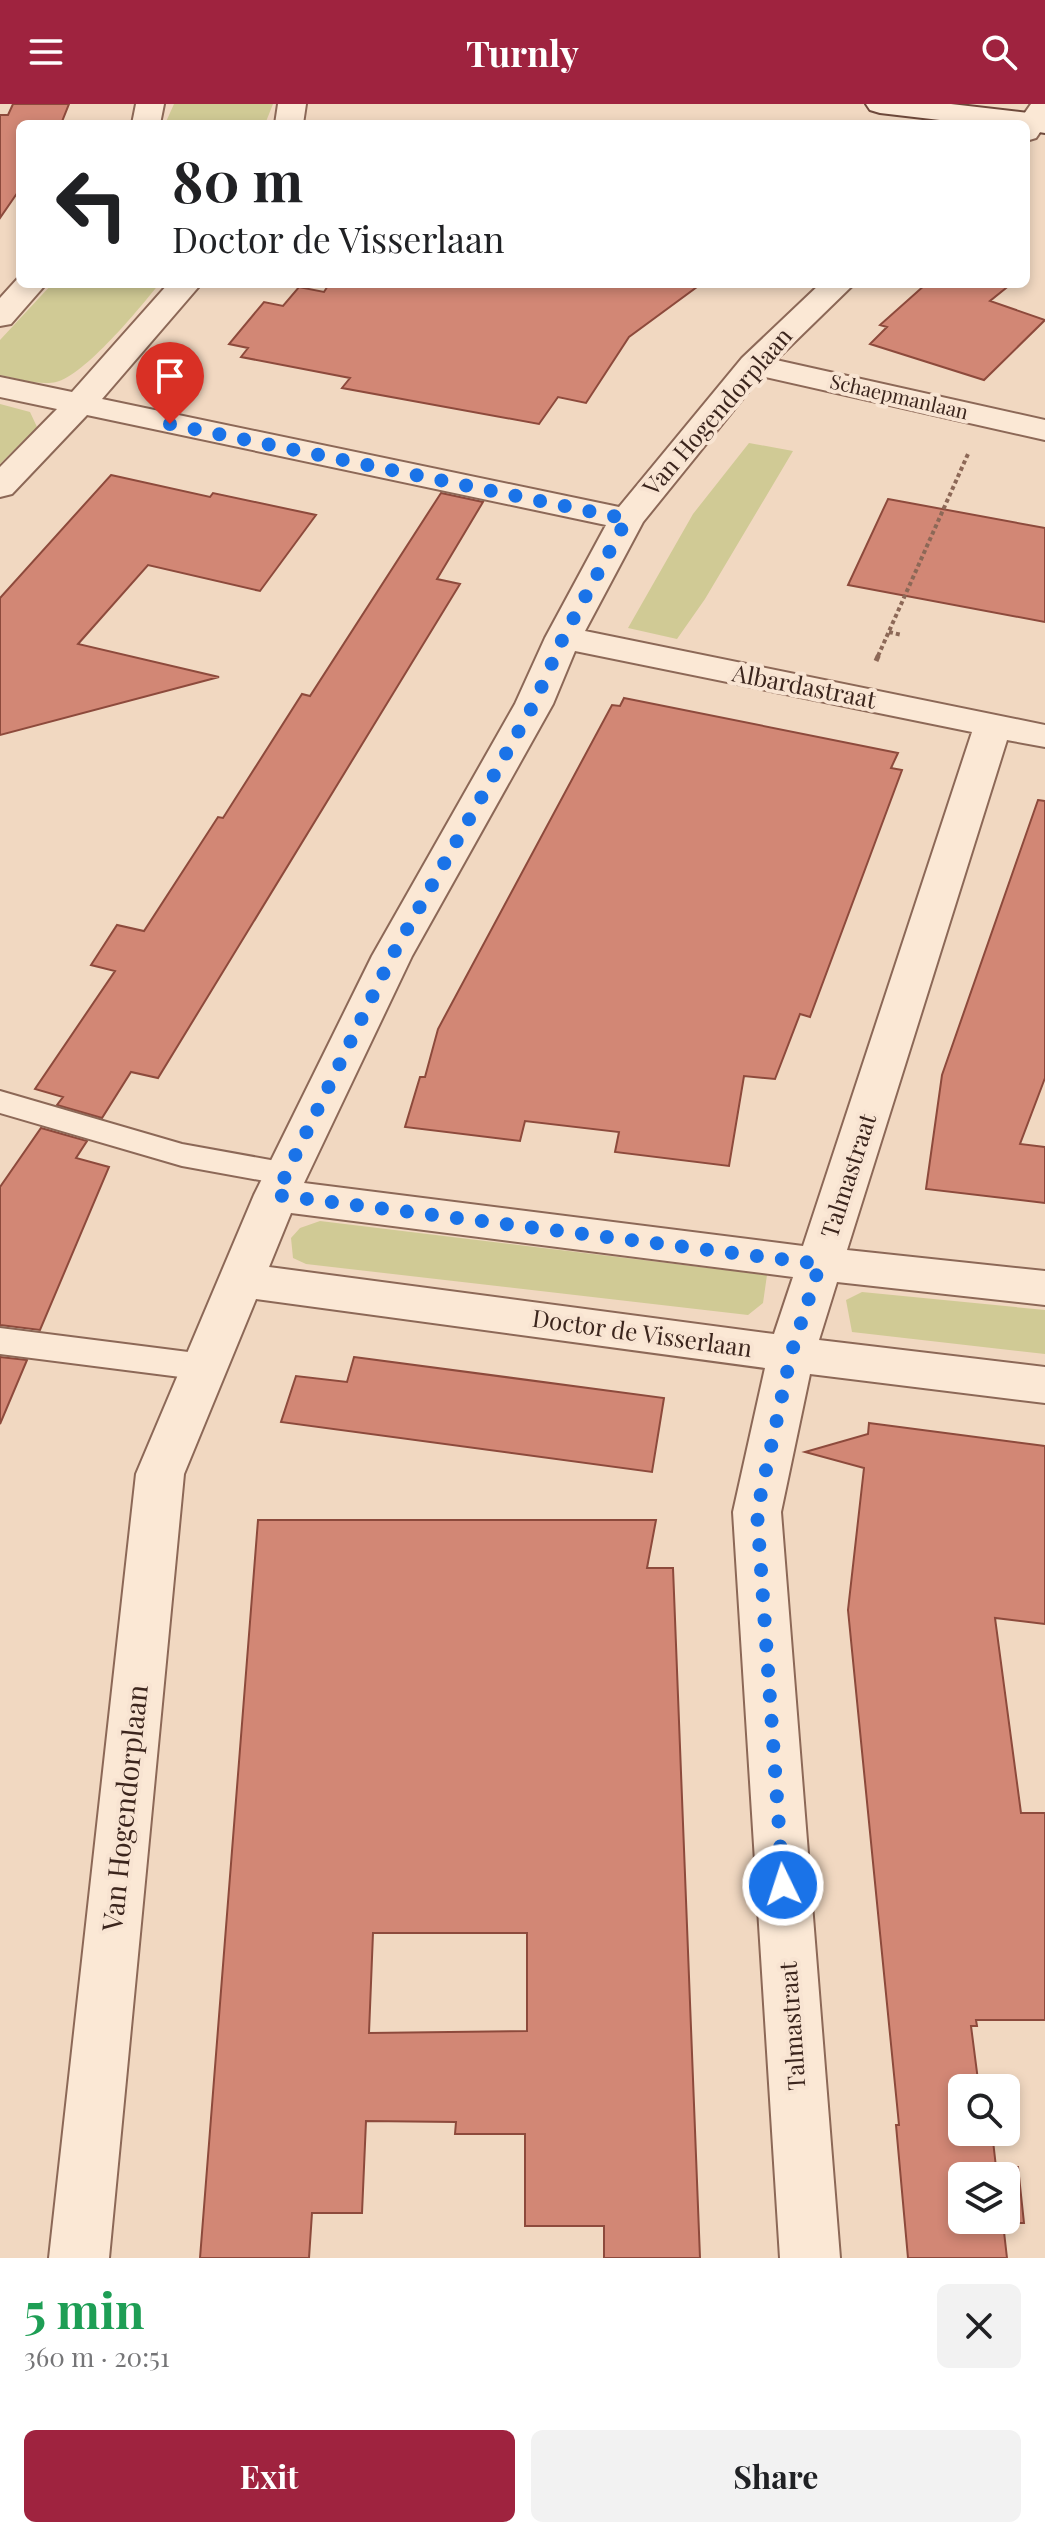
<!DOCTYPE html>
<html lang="en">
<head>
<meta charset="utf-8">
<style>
  :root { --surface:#fff; --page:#f2f2f2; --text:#202124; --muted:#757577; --accent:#9f233f }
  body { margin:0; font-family:"Playfair Display",serif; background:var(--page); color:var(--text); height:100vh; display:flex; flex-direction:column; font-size:30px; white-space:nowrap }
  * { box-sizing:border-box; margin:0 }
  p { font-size:26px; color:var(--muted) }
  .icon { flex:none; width:44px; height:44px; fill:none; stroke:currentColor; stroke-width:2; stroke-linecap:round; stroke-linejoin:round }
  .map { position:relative; height:2154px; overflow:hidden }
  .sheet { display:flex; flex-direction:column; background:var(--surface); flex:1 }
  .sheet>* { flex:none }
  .banner { position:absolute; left:16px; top:16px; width:1014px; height:168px; border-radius:12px; box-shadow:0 4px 12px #0003; background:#fff; color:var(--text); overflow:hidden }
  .fabs { position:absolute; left:948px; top:1970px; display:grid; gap:16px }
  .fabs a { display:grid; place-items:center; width:72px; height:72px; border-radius:12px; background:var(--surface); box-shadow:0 4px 12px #0003; font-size:40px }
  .pin { position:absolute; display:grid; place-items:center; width:68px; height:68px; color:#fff; margin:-82px -34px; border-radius:50% 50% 50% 0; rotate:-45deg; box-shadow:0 0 8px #0007 }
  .pin .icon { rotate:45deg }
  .me { position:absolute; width:88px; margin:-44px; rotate:356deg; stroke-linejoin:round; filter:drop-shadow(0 0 6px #0008) }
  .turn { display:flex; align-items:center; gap:28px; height:168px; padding:0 24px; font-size:36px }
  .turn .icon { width:104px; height:104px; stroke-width:2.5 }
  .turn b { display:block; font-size:56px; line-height:68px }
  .round { display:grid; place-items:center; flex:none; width:84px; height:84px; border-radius:12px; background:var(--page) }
  .headline { display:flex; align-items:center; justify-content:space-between; height:136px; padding:0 24px }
  h1 { font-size:48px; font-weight:700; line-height:60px; color:#1e9e55 }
  .primary-button { display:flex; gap:16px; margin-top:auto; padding:16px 24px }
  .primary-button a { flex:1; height:92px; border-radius:12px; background:var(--accent); color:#fff; font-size:32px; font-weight:700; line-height:92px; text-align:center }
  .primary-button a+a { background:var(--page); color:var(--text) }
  header { display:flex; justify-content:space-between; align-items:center; height:104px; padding:0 24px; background:var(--accent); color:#fff; font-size:36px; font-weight:700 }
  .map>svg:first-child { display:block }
  .green { fill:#d0ca95 }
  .building { fill:#d28775; stroke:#8d4a3c; stroke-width:2; fill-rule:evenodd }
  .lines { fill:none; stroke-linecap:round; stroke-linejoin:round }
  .service-casing { stroke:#8c6857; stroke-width:4 }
  .minor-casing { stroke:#8c6857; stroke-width:4 }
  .secondary-casing { stroke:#6e493b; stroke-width:4 }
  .path-far1 { stroke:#8c6857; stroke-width:4; stroke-dasharray:4 3; stroke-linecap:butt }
  .path { stroke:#8c6857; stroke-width:5; stroke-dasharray:6 4; stroke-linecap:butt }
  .service { fill:#fbe8d5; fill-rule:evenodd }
  .minor { fill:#fbe8d5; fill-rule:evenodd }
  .secondary { fill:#fbe8d5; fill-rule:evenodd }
  .route { stroke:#1a73e8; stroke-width:14; stroke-dasharray:0 25.2 }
  .labels { text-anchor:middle; stroke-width:8; stroke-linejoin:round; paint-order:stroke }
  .far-street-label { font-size:20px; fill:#3b251d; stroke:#f8e4d2 }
  .street-label { font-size:24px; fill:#3b251d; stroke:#f8e4d2 }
  .near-street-label { font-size:28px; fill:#3b251d; stroke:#f8e4d2 }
</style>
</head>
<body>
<header><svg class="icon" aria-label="menu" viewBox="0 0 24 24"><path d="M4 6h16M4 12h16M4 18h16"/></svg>Turnly<svg class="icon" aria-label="search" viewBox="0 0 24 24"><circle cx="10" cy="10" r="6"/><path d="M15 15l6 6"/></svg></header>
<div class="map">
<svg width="1045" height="2154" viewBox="0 0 1045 2154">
  <rect width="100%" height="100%" fill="#f1d8c1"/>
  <!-- green -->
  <path class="green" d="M174,0H273L265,20H165Z
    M52,180H159C140,204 84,272 56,278C41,282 15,274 0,271V236Z
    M0,300L30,308L37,323L0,360Z
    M749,339L793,347L705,495L677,535L628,524L693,410Z
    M320,1117L767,1171L763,1199L748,1211L306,1160L293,1154L291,1134L300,1124Z
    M862,1188L1045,1206V1250L852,1228L846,1196Z"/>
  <!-- building -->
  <path class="building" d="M13,0H69L61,20H20V85L0,114V11H8Z
    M329,180H701L629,233L586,299L558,293L539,320L342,284L350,274L241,253L248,244L229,240L264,198L283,202L299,183L324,188Z
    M926,180H1011L990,197L1045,216L984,276L870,240L887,223L880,221Z
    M111,371L210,393L213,389L316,411L260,487L148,461L78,540L219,573L0,631V494Z
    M441,389L483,398L437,475L460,480L158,974L131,968L102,1014L57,1001L63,993L35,985L115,867L91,861L117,821L144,827L218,713L223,714L302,590L310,592Z
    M888,395L1045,424V518L848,481Z
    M624,594L898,649L891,664L902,666L810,913L800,910L775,975L744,972L729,1062L615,1048L619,1028L525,1017L520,1037L405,1023L420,973H425L438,925L612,601L620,602Z
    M1038,696L1045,697V974L1020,1040L1045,1043V1099L926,1085L942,971Z
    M41,1024L87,1037L76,1054L109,1063L40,1226L0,1221V1083Z
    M0,1253L27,1256L0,1320Z
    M354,1253L664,1294L652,1368L281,1318L296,1272L347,1278Z
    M869,1319L1045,1342V1520L995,1514L1021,1709H1045V1916H976L977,1922H971L979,1984H962V2028H992L996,2063H1018L1024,2119H1003L1007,2154H908L896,2021H899L848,1506L864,1364L805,1348L868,1330ZM962,2072H1006V2116H962Z
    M258,1416H656L647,1464H673L700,2154H604V2122H525V2030H455L456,2018L366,2017L362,2109H312L309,2154H200ZM373,1829H527V1927L369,1929Z"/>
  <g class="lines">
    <defs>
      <path id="service" d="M0,987L182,1040L287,1059L298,1062L303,1070L298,1078L287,1081L182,1062L0,1009Z
        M0,1224L204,1250L216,1254L221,1263L216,1272L204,1276L0,1250Z"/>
      <path id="minor" d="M136,0H164L160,20H132Z
        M278,0H306L303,20H275Z
        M1031,0H1045V21L1036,34L1026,37V20H1017Z
        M19,173L20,180H46L11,220L0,222V194Z
        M168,180H201L102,295L619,403L742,254L820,180H854L776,256L1045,316V336L761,272L643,418L585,527L1045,621V643L1007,636L847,1146L1045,1167V1201L837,1178L819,1236L1045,1263V1299L810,1270L781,1408L840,2154H780L733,1408L765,1264L256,1195L184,1370L109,2154H49L136,1370L254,1091L372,852L515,600L545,534L606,421L87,311L12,390L0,393V363L57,305L0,293V273L72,288ZM575,547L972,628L803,1142L304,1079L412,852L553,600ZM291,1109L793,1173L774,1230L269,1163Z"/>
      <path id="secondary" d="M866,0H951L1045,11V29L1026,26V20H974L880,9L870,6Z"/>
    </defs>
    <!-- service casing -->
    <use href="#service" class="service-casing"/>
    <!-- minor casing -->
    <use href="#minor" class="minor-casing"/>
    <!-- secondary casing -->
    <use href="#secondary" class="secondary-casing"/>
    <!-- path-far1 -->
    <path class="path-far1" d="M889,528L902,531
      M878,552L968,350"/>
    <!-- path -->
    <path class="path" d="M876,557L879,550"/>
    <!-- service -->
    <use href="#service" class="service"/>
    <!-- minor -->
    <use href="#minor" class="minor"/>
    <!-- secondary -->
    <use href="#secondary" class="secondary"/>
  </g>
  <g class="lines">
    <!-- route -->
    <path class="route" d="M170,320L627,415L563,534L534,600L392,852L276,1091L820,1160L791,1250L757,1408L783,1781"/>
  </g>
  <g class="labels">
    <!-- far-street labels -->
    <g class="far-street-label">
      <text transform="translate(899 293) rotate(13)" y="7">Schaepmanlaan</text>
    </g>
    <!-- street labels -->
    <g class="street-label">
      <text transform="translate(718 308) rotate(-49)" y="8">Van Hogendorplaan</text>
      <text transform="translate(804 583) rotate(11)" y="8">Albardastraat</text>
      <text transform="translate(849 1072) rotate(-72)" y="8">Talmastraat</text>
      <text transform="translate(642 1230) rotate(8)" y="8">Doctor de Visserlaan</text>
      <text transform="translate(793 1922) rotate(-94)" y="8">Talmastraat</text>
    </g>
    <!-- near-street labels -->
    <g class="near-street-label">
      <text transform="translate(125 1704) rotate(-84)" y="10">Van Hogendorplaan</text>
    </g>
  </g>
</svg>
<div class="fabs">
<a><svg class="icon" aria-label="search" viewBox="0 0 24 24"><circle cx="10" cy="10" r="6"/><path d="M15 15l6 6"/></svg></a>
<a><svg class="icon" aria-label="layers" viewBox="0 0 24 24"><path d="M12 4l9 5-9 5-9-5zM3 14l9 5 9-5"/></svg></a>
</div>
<div class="pin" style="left:170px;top:320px;background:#d93025"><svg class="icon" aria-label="arrive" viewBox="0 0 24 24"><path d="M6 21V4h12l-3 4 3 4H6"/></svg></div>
<svg class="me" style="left:783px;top:1781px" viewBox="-20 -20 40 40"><circle r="17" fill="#1a73e8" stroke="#fff" stroke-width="3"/><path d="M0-11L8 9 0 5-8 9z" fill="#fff"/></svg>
<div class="banner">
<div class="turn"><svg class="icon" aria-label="left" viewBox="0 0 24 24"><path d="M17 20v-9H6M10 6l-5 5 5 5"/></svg><div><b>80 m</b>Doctor de Visserlaan</div></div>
</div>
</div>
<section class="sheet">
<div class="headline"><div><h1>5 min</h1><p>360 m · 20:51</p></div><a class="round"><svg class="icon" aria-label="close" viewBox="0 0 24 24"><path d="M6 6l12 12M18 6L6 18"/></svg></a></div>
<div class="primary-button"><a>Exit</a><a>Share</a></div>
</section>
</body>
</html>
